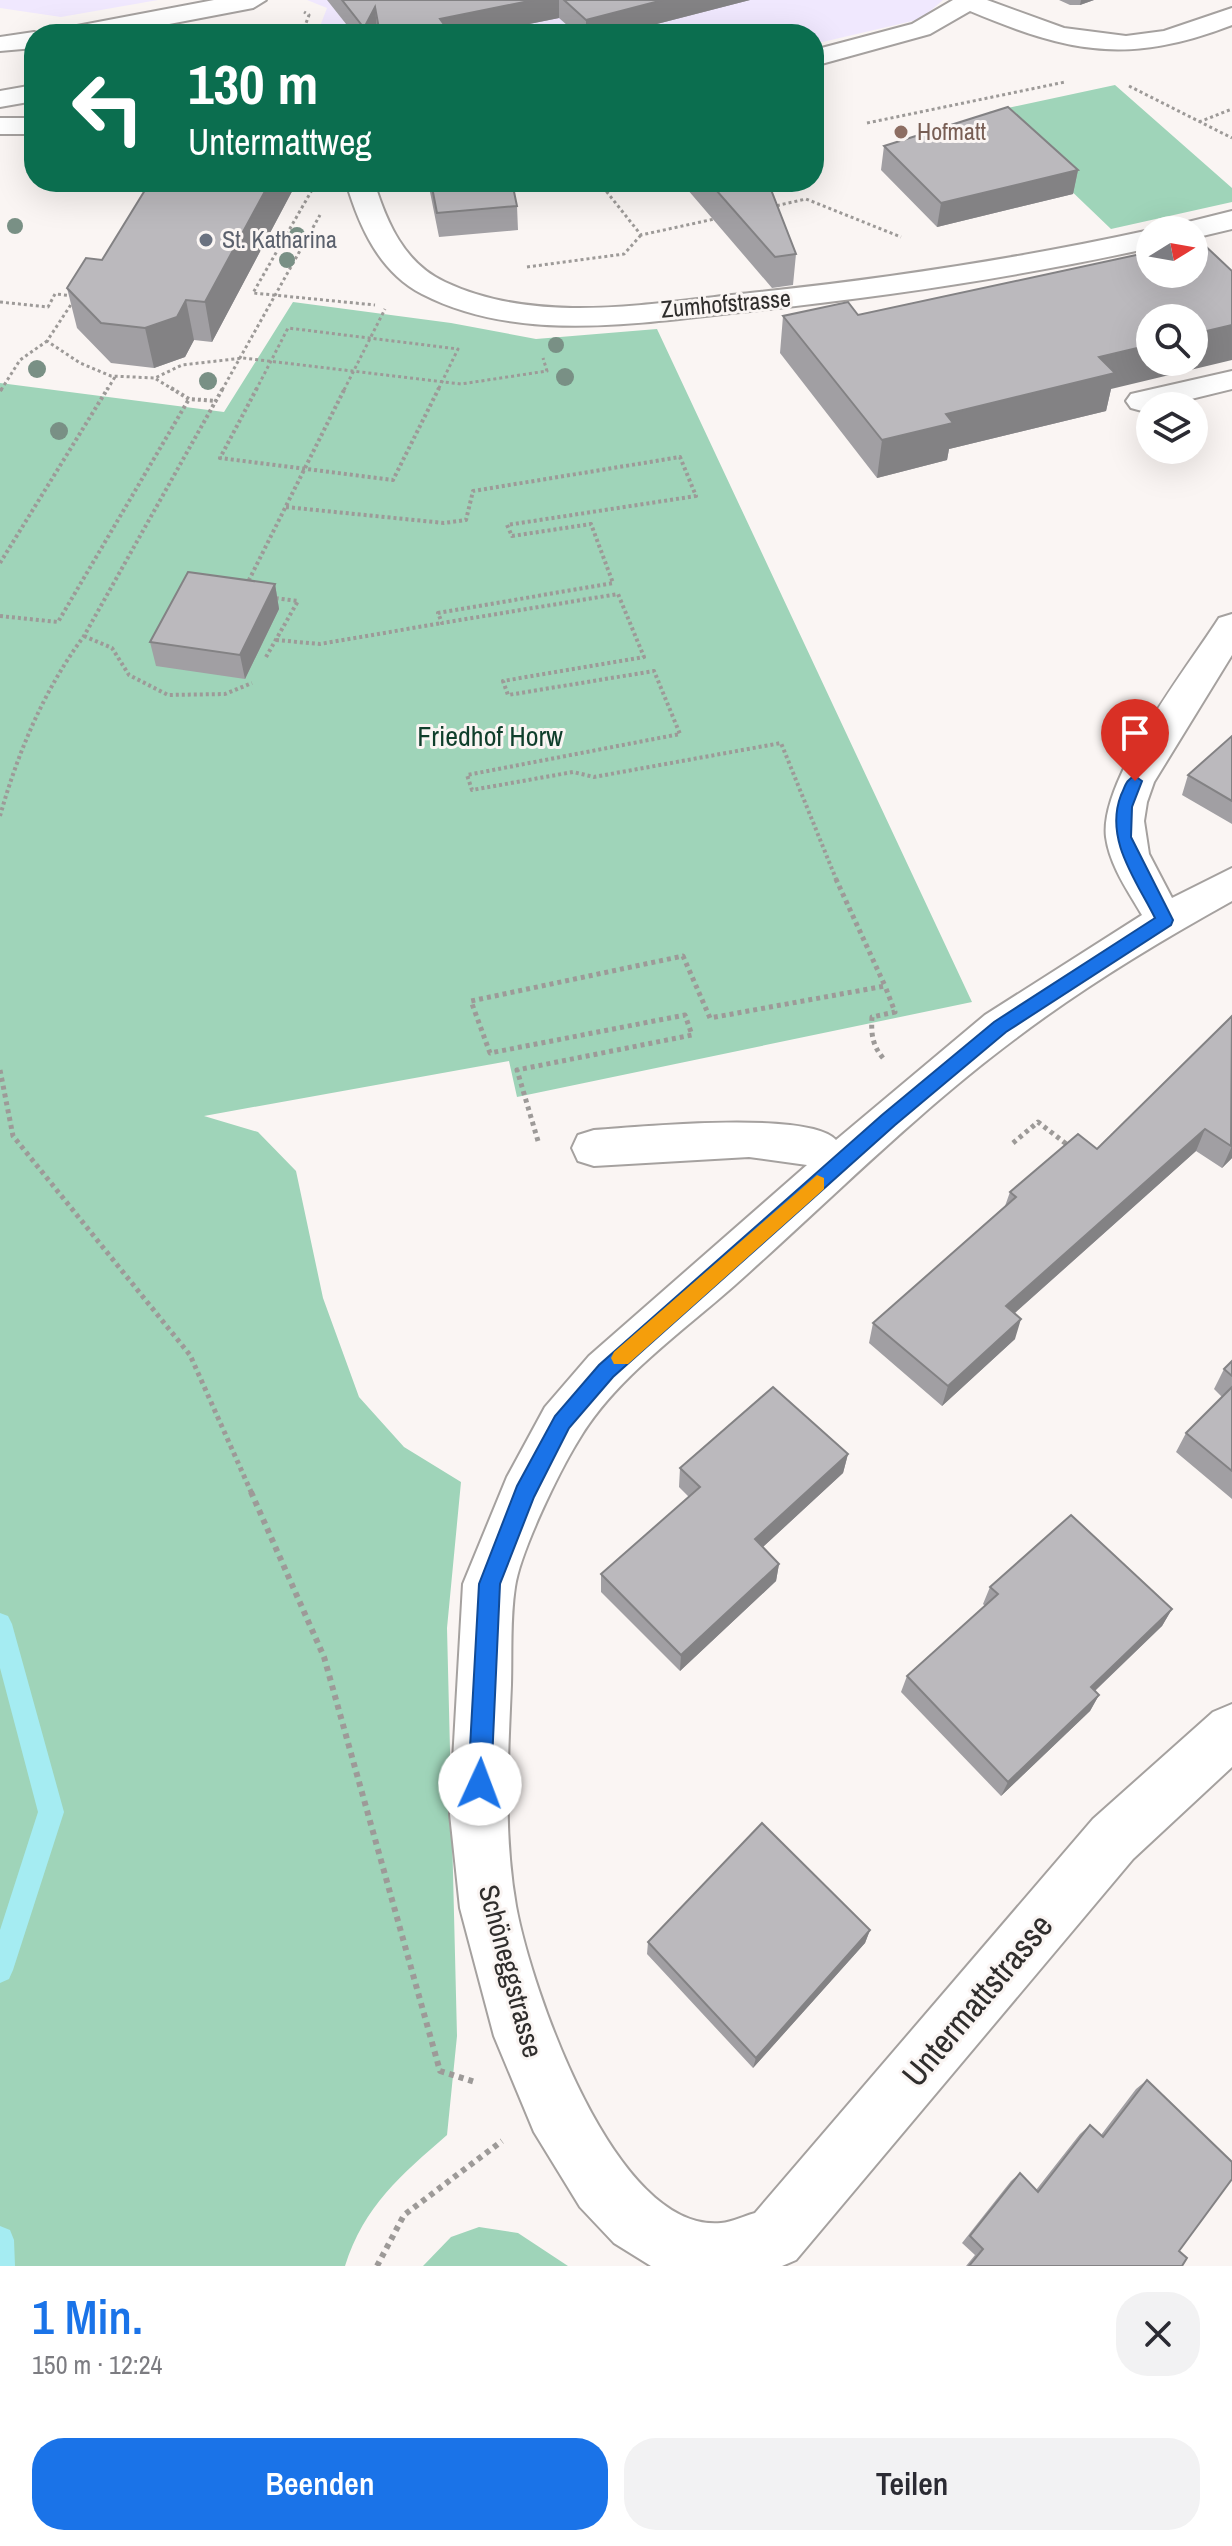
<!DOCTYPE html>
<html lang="de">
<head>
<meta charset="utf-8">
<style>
  :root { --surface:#fff; --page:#f2f2f3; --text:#2b2b33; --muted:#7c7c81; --accent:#1a73e8 }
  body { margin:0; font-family:"Archivo Narrow",sans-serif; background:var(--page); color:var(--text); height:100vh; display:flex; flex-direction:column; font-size:30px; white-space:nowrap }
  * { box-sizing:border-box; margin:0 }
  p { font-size:26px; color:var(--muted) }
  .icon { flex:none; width:44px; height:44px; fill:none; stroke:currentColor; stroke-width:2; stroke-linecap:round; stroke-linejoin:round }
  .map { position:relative; height:2266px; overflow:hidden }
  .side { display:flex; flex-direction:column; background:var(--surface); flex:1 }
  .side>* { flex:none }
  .banner { position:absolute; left:24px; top:24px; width:800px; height:168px; border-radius:32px; box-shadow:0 8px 32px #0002; background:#0b6e4f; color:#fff; overflow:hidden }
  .needle { width:52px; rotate:79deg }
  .fabs { position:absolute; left:1136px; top:216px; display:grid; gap:16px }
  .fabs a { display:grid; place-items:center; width:72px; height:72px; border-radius:50%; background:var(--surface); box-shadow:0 8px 32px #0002; font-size:40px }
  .pin { position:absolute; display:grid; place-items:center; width:68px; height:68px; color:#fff; margin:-82px -34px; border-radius:50% 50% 50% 0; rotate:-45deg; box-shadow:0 0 8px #0007 }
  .pin .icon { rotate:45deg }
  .me { position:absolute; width:88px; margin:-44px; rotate:2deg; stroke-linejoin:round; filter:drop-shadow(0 0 6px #0008) }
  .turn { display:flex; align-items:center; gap:28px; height:168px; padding:0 32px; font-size:36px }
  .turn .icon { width:104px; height:104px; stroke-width:2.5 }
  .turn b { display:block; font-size:56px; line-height:68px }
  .round { display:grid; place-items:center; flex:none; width:84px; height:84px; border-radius:32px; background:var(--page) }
  .head { display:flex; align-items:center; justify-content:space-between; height:136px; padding:0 32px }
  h1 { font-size:48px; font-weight:600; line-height:60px; color:var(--accent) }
  .action { display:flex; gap:16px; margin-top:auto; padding:16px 32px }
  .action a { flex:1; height:92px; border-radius:32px; background:var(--accent); color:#fff; font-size:32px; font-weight:600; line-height:92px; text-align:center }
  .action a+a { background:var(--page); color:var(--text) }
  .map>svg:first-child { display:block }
  .commercial { fill:#f0e8fe }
  .green { fill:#9fd4b9 }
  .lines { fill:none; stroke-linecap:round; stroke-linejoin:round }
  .stream { fill:#a5ecf2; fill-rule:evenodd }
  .minor-casing { stroke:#a5a19f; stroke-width:4 }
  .major-casing { stroke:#a5a19f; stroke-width:4 }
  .path-far3 { stroke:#9d9a98; stroke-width:3; stroke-dasharray:3 3; stroke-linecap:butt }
  .path-far2 { stroke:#9d9a98; stroke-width:4; stroke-dasharray:3 3; stroke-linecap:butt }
  .path-far1 { stroke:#9d9a98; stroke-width:5; stroke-dasharray:4 4; stroke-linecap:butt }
  .path { stroke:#9d9a98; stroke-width:6; stroke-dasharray:5 5; stroke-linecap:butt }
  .minor { fill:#fff; fill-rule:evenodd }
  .major { fill:#fff; fill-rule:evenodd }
  .tree { fill:#799085 }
  .wall { fill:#a19fa3 }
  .shaded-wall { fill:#838284 }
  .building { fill:#bbb9bd; stroke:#838284; stroke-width:2 }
  .route { fill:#1a73e8; stroke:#114b97; stroke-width:2 }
  .slow { fill:#f59e0b }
  .education-dot { fill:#8d6e63; stroke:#faf5f3; stroke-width:3 }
  .worship-dot { fill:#6b7280; stroke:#faf5f3; stroke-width:3 }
  .labels { text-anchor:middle; stroke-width:6; stroke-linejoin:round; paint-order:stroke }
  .far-education-label { font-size:24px; fill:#785e54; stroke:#faf5f3; text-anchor:start }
  .far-worship-label { font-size:24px; fill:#5b616d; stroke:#faf5f3; text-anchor:start }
  .far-street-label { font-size:24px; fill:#2f2d2c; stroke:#faf5f3 }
  .park-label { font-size:28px; fill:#0f3e2b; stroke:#faf5f3 }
  .street-label { font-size:28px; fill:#2f2d2c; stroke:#faf5f3 }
  .near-street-label { font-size:34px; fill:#2f2d2c; stroke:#faf5f3 }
</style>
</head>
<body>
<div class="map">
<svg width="1232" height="2266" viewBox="0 0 1232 2266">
  <rect width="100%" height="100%" fill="#faf5f3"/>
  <!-- commercial -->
  <path class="commercial" d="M0,0H158L61,17L0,8Z
    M307,0H943L921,19L814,44V34H317L327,8Z"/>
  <!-- green -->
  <path class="green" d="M1115,85L1232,188V202L1111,229L989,112Z
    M293,302L451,323L536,339L657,329L972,1002L517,1097L509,1061L204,1116L258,1132L296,1171L323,1298L359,1397L404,1447L461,1482L447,1628L457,2036L447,2135C401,2175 364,2206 345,2266H0V383L224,412Z
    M479,2227L518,2233L568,2266H423L451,2237Z"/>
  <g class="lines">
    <!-- stream -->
    <path class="stream" d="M0,1613L8,1616L12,1624L64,1812L13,1970L9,1979L0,1983V1930L38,1812L0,1668Z
      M0,2226L10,2230L14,2240L15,2266H0Z"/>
    <defs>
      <path id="minor" d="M953,0H987L1064,28L1126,36L1164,31L1232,8V25C1128,65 1070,53 970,11L930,34L814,66V50L912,24Z
        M34,85V101L0,107V91Z
        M0,118H34V134H0Z
        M346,182H374C387,223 404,263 445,282C538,326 652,303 750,293C884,279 1017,259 1150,230V248C1018,277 884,297 750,311C644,322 521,345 422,294C379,272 359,226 346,182Z
        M1232,211V229L1194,238V230H1176L1180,224Z
        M1232,371V389L1142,411L1131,408L1126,401L1131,394Z
        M1232,614V655L1154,782L1147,802L1144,821L1149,854L1172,898L1232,868V901C1158,942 1082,988 1015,1039C916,1113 827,1203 735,1285C682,1332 614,1379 578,1441C559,1472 520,1552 515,1587C510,1619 512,1653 511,1685C508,1759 503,1832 516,1906C531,1987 614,2233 721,2223C732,2222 744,2216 755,2213L1093,1819L1213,1712L1232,1704V1767L1133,1859L796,2260L782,2266H651L614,2243L580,2207L534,2132L494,2036L460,1908L450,1814L463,1584L507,1477L545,1407L589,1356L807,1165L749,1157L594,1166L578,1161L572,1148L578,1135L594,1130C638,1127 810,1110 836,1140L985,1015L1142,915C1128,891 1110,866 1106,837C1099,780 1187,668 1219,618Z"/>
      <path id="major" d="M214,0H266L253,8L117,34H64L77,26Z
        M34,32L41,34H34V48L0,51V37Z"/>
    </defs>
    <!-- minor casing -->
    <use href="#minor" class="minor-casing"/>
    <!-- major casing -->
    <use href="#major" class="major-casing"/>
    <!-- path-far3 -->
    <path class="path-far3" d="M302,34L309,15L304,12
      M1129,86L1232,138
      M1199,122L1232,109
      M867,123L1065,82
      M599,182L641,235L719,218
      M312,190L253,293L375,305
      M771,207L806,199L901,237
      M527,267L624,254L641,235
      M74,300L47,341L80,363L111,376L155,378L182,365L243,358L461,384L547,371L543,358
      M0,302L48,307L55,294L75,296
      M156,379L174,390
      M1,390L20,360L47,341
      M107,390L115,377
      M222,390L320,215
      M256,390L288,328L458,349L438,390
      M344,390L385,309"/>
    <!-- path-far2 -->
    <path class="path-far2" d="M171,388L189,399L217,401
      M257,388L220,458L393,480L439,388
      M0,391L2,388
      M286,507L444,523L466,520L473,491L680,457L696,496L507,525L512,536L591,524L613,583L438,613L442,623L618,594L644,657L503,681L508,695L654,671L680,734L467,775L472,790L573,772L594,777L781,743L836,879
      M0,563L108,388
      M246,586L345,388
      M0,616L58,622L189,399
      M84,636L112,648L129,675L168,695L225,694L252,683
      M276,640L320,644L442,623
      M266,657L298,601L274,598
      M0,816C18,752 44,690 84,636L223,388"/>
    <!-- path-far1 -->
    <path class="path-far1" d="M883,1058C872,1045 871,1033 872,1017L895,1012L885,986
      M0,1070L13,1136L190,1355L252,1494
      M538,1141L517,1070L692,1035L685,1015L490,1053L471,1001L683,956L710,1018L885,986L835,877
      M1013,1143L1038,1122L1069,1146"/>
    <!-- path -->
    <path class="path" d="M251,1492L324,1657L440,2071L475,2082
      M377,2266L404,2215L502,2141"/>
    <!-- minor -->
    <use href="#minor" class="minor"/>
    <!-- major -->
    <use href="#major" class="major"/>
  </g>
  <!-- trees -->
  <g class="tree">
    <circle cx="15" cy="226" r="8"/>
    <circle cx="297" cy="235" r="8"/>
    <circle cx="287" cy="260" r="8"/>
    <circle cx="556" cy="345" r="8"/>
    <circle cx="37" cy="369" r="9"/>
    <circle cx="565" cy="377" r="9"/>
    <circle cx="208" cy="381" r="9"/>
    <circle cx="59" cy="431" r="9"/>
  </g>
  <!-- wall -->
  <path class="wall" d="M327,0H750L618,34H577L559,18L480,34H378L377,30L375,34H354Z
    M1059,0H1094L1080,5H1070Z
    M884,146L1078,170L1073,194L937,227L881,170Z
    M150,182H297L212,342L194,340L185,357L154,368L111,363L77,328L67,288L102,260Z
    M428,182H512L517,206L518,230L439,237Z
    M681,182H788L769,186L796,254L793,285L772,288Z
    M858,315L1111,389L1106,411L949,449L947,460L877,478L780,353L783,316Z
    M275,584L279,609L245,679L156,666L150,642Z
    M1232,736V824L1182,795L1188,775Z
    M1232,1016V1158L1222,1168L1196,1151L1015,1313V1339L942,1406L869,1343L873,1323L1005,1206L1010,1192L1097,1149Z
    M1232,1361V1499L1176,1452L1186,1433L1222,1397L1214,1389L1224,1369Z
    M848,1454L843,1473L763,1547L779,1564L776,1581L680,1671L601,1592V1574L689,1497L679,1487L680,1468Z
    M990,1587L1172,1609L1162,1626L1095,1691L1099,1695L1090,1711L1001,1796L901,1692L907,1676L985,1606L983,1604Z
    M870,1930L865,1943L753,2068L647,1954L648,1942Z
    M1147,2080L1182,2266H966L975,2255L962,2243L1011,2181L1020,2173L1036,2190L1080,2134L1090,2125L1101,2135L1136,2089Z"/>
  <!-- shaded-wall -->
  <path class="shaded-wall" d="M534,0H559V18L480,34H441L440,19Z
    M663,0H750L618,34H586V20Z
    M1081,0H1094L1080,5Z
    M375,7L377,30L375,34H365L364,28Z
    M1078,170L1073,194L937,227L941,203Z
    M270,182H297L212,342L205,302Z
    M757,182H788L757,189Z
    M186,300L194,340L185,357L154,368L145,328Z
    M1232,325V360L1111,389L1106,411L949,449L947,460L877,478L882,440L946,414L1099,357L1150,345V362H1194V334Z
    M275,584L279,609L245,679L240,655Z
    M1205,1129L1196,1151L999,1327L1006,1306Z
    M1232,1146V1158L1222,1168Z
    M1021,1319L1015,1339L942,1406L948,1386Z
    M848,1454L843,1473L752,1557L755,1539Z
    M779,1564L776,1581L680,1671L681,1655Z
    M1172,1609L1162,1626L1082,1703L1091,1687Z
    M1099,1695L1090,1711L1001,1796L1008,1782Z
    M870,1930L865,1943L753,2068L756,2058Z"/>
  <!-- building -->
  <path class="building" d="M342,0H534L440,19L451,34H380L375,7L364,28Z
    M564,0H663L586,20Z
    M1008,107L1078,170L941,203L884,146Z
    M150,182H270L205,302L186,300L177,317L145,328L101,323L67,288L86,258L102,260Z
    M431,182H512L517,206L437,213Z
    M709,182H768L796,254L775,257Z
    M1200,241L1232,271V325L1194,334V318H1150V345L1099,357L1115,373L946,414L953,423L882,440L783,316L848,302L858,315L1150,252V274H1194V242Z
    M188,572L275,584L240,655L150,642Z
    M1232,736V801L1188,775Z
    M1232,1016L1231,1146L1205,1129L1006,1306L1021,1319L948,1386L873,1323L1016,1197L1010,1192L1078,1134L1097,1149Z
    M1232,1361V1376L1224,1369Z
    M773,1387L848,1454L755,1539L779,1564L681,1655L601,1574L700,1487L680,1468Z
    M1232,1387V1471L1186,1433Z
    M1071,1515L1172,1609L1091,1687L1099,1695L1008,1782L907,1676L998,1594L990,1587Z
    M762,1823L870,1930L756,2058L648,1942Z
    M1147,2080L1232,2162V2179L1179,2251L1187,2258L1182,2266H969L983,2249L970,2236L1020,2173L1038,2192L1090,2125L1103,2137Z"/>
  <!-- route -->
  <path class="route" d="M1135,776L1142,781L1132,807L1131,837L1173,920L1171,925L1006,1032L895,1125L613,1377L569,1428L534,1497L500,1584L491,1784L488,1792L480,1795L472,1792L468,1784L479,1584L517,1486L555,1416L599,1365L882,1115L994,1022L1155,918C1136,880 1104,839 1121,795C1125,787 1126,779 1135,776Z"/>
  <!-- slow -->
  <path class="slow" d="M817,1175L824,1178V1189L628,1364H614L611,1358L614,1352Z"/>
  <!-- markers -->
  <circle class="education-dot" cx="901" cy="132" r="8"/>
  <circle class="worship-dot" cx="206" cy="240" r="8"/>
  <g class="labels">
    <!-- far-education labels -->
    <g class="far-education-label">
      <text x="917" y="140">Hofmatt</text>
    </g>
    <!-- far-worship labels -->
    <g class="far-worship-label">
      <text x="222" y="248">St. Katharina</text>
    </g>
    <!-- far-street labels -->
    <g class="far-street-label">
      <text transform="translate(726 304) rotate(-5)" y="8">Zumhofstrasse</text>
    </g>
    <!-- park labels -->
    <g class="park-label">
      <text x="490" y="746">Friedhof Horw</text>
    </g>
    <!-- street labels -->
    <g class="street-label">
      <text transform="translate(511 1971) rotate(75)" y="10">Schöneggstrasse</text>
    </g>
    <!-- near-street labels -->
    <g class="near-street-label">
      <text transform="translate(977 2000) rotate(-50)" y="12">Untermattstrasse</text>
    </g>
  </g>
</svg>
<div class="fabs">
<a><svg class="needle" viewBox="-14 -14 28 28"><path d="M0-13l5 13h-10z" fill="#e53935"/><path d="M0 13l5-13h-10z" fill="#7c7c81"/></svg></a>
<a><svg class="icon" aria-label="search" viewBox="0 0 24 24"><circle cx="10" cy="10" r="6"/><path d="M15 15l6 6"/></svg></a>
<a><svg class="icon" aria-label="layers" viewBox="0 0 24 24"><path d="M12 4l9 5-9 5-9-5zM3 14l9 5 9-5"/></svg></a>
</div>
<div class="pin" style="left:1135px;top:781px;background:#d93025"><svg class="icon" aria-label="arrive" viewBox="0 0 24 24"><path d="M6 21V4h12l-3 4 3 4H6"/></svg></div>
<svg class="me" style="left:480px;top:1784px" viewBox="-20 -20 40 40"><circle r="19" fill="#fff"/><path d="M0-13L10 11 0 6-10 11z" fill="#1a73e8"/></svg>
<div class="banner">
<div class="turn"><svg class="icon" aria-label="left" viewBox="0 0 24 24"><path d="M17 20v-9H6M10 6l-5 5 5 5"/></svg><div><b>130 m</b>Untermattweg</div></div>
</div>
</div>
<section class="side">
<div class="head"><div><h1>1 Min.</h1><p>150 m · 12:24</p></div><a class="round"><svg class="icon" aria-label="close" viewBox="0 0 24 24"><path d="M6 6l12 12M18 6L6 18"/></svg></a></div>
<div class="action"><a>Beenden</a><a>Teilen</a></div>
</section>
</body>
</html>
